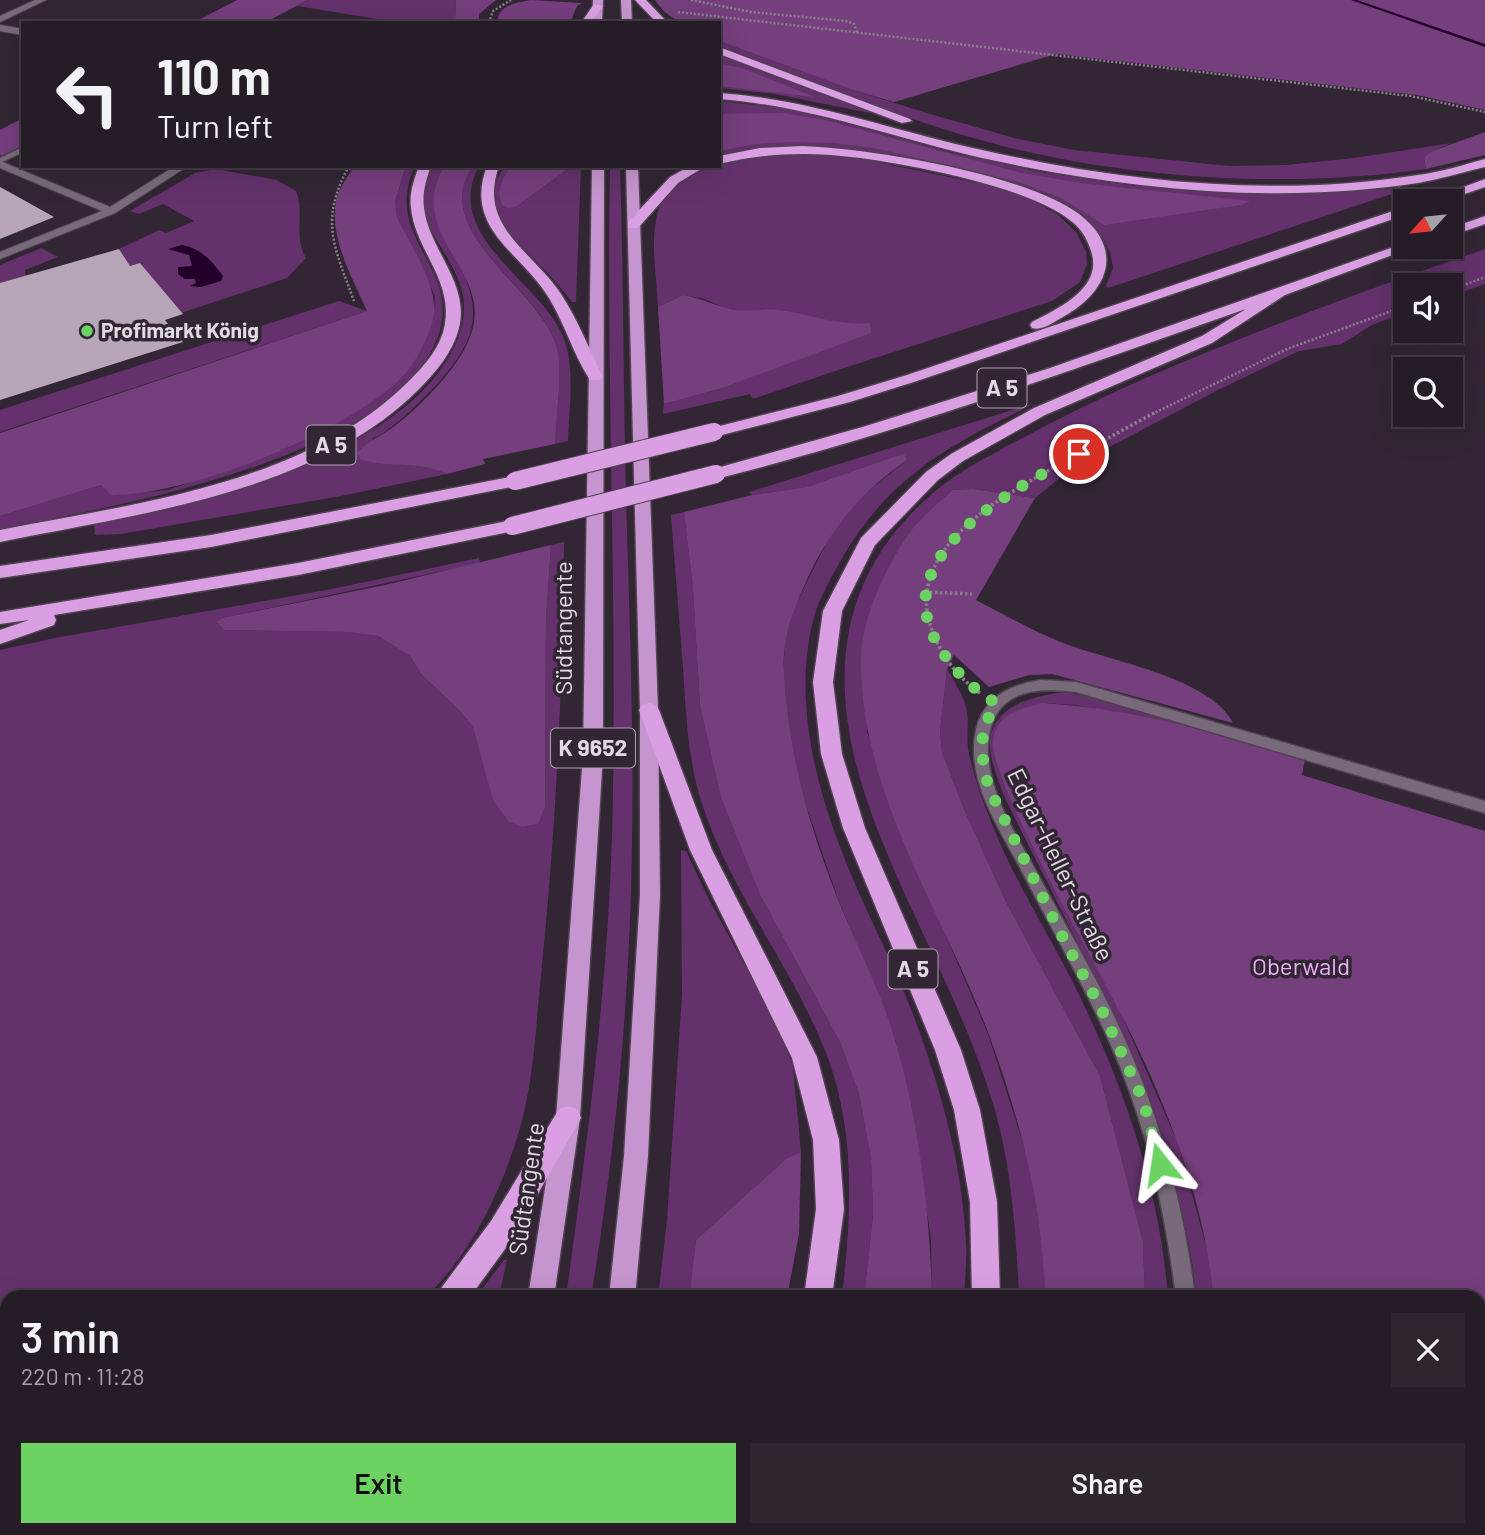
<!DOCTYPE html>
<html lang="en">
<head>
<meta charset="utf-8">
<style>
  :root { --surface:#261c27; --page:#2e252f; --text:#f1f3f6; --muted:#a4a1a7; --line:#423a44; --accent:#6cd362 }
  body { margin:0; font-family:Barlow,sans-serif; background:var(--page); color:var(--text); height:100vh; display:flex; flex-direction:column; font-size:26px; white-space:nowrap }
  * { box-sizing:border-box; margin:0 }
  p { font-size:23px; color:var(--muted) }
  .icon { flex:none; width:38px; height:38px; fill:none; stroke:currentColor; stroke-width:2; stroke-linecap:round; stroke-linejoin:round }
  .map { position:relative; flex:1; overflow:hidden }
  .side { position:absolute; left:0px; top:1290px; width:1486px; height:247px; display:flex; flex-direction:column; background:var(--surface); border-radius:21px 21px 0 0; box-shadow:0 7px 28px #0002,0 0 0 2px var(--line) }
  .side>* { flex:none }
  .guide { position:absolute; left:21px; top:21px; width:700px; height:147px; border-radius:0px; box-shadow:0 7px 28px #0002,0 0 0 2px var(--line); background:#261c27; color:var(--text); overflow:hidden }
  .needle { width:46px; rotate:243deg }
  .tools { position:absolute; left:1393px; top:189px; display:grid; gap:14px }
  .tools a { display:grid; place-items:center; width:70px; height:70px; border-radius:0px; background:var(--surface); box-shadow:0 7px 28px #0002,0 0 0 2px var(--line); font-size:35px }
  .pin { position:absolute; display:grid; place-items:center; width:60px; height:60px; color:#fff; margin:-30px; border:4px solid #fff; border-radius:50%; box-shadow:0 2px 7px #0007 }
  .me { position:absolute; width:77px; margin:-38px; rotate:345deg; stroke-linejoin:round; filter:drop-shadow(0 0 5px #0008) }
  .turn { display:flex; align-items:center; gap:24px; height:147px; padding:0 21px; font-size:32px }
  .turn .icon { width:91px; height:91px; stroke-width:2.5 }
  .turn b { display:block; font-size:49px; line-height:60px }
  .round { display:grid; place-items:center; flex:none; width:74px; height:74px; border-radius:0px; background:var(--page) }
  .headline { display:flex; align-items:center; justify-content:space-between; height:119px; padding:0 21px }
  h1 { font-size:42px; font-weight:600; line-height:52px }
  .action { display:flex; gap:14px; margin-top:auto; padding:14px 21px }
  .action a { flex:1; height:80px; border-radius:0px; background:var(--accent); color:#111; font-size:28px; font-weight:600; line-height:80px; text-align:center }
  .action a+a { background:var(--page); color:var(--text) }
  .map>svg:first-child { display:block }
  .green { fill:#64316c }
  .forest { fill:#753e7d }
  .water { fill:#230029 }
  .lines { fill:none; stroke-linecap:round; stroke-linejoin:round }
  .stream { fill:#230029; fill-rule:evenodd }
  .building { fill:#b6a6b8 }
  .service-casing { stroke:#4e434f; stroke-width:3 }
  .minor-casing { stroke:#4e434f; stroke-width:2 }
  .trunk-casing { stroke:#4e434f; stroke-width:3 }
  .motorway-casing { stroke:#4e434f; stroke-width:3 }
  .path-far1 { stroke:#897f8b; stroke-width:2.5; stroke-dasharray:2 2; stroke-linecap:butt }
  .path { stroke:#897f8b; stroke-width:3.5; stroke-dasharray:2.5 2.5; stroke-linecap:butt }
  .service { fill:#786a7a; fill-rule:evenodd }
  .minor { fill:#786a7a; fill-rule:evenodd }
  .trunk { fill:#c694ce; fill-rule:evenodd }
  .motorway { fill:#da9fe3; fill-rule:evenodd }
  .motorway-bridge-casing { stroke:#4e434f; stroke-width:20; stroke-linecap:butt }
  .motorway-bridge { stroke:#da9fe3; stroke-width:18 }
  .route { stroke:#6cd362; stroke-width:12; stroke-dasharray:0 21.6 }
  .poi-dot { fill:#6cd362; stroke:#322634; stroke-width:2.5 }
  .labels { text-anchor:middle; stroke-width:7; stroke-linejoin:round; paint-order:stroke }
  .far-poi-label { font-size:21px; font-weight:bold; fill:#e2dae3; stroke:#322634; text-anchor:start }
  .shield { fill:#322634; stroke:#ada4ae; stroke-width:2 }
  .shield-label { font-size:23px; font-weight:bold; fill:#e2dae3 }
  .street-label { font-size:24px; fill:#e2dae3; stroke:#322634 }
  .park-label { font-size:24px; fill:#edaff6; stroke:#322634 }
</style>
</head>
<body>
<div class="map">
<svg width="1485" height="1535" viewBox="0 0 1485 1535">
  <rect width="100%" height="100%" fill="#322634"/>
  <!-- green -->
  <path class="green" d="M308,0H456L455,23H402L297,6Z
    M719,41L853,90L930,114L1018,139L1074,150L1229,166L1286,165L1354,158L1452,143L1430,152L1424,159L1426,169C1284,189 1123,179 984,141C894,117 807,77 719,46Z
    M719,55L875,114L775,94L719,88Z
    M719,101L793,109L949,152L1040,172L1121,184L1194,191L1282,194L1410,188L1108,288L1106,286L1113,268L1110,253L1104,240L1092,225L1047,194L976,174L833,147L777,146L719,157Z
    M794,153L823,154L867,160L983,184L1028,198L1057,214L1076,232L1086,252L1087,264L1080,282L1052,301L841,369L753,399L750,394L663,414L664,404L719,389L869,323L850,325L777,310L745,312L728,309L704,299L683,295L658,307C657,278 650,244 657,216C669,165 751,156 794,153Z
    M406,166H415C383,236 455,264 441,326C411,456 111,507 0,529V516L101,485L112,495L168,490L287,448L339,421L403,376L414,362L433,320L435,296L397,217L395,203Z
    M431,166H443C434,188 439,195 445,217C465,292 500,315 438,383C418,404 399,424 373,439L381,463C405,463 426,464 447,474L341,496L121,534L95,535L94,525C202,497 381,462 445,363C460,341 469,314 461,288C449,245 402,214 431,166Z
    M473,166H479C442,235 536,279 562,334C576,364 569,408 568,441L555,444C556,419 563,371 557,348C542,288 427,232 473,166Z
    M505,166H510C502,180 495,190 502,205L517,206L572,166H581L576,302H572C562,289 552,277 540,265C511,237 474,208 505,166Z
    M610,166H620C624,288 623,409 627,531C630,635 634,739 632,844C630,996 616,1147 591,1297H566C587,1144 607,992 612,838C618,614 606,390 610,166Z
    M216,169L277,180L296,191C305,213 293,236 306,258L287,278L181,313L141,264L144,262L129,266L119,249L159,230L166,233L194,221L163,204L139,214L130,211L195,173Z
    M41,248L58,257L25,270L26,276L0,283V265Z
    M1485,249V284L1451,296V285H1405V312L1370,326L1342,344L1299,351L1218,390L1077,464L1035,498L973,489L952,490L909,533L867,731L886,796L988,1034L1030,1165L1044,1254L1045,1297H1019C1016,1233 1012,1169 994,1107C966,1012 916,927 880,836C829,709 822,588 934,492C959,471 987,457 1015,442C1056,420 1098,399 1141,380C1253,331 1369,289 1485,249Z
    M339,301L367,311L0,432V410Z
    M1035,403C994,424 952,443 916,472C886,495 863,523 844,555C833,574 820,596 814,617C794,691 812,773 839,844C862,907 896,965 918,1028C943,1096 963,1171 966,1244C967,1261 965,1279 964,1297H932L931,1239L911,1109L895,1039L837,896L796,776L783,676L785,642L794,608L827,542L840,520L860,497L907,460L893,457L807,487L752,495L749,492Z
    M684,512L693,589L700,706L721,798L760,895L840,1042L859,1094L871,1159L873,1215L864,1297H842C851,1218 856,1137 829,1061C796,971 732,896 702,804C688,761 686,714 683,668C679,617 675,566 671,515Z
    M564,542C563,684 556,825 542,965C536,1019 535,1075 520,1128C502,1190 473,1251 426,1297H7V1389L0,1384V650L55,638L332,589L479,558L480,563L222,618L224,630L347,632L378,636L410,656L422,675L461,712L473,727L480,746L523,827L537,824L545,807L546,619L551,545Z
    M947,669C954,681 965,697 967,712C969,726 966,739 969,754C974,776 981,798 990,819C1014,882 1052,938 1081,999C1126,1092 1160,1192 1168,1297H1145L1143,1242L1100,1076L1005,900L964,809L942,752L940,732Z
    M1065,692L1100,699L1220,734L1075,705L1043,703L1125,1023L1178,1143L1210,1260L1213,1297H1196C1193,1254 1183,1214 1170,1172C1132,1039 1064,918 1003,794C998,779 991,763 990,747C989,705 1034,696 1065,692Z
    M681,850L686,851L708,898L765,1002L785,1045L793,1067L801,1152L787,1158L696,1240L689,1297H658L667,1220L682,995Z
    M504,1260H507L499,1297H476Z"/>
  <!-- forest -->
  <path class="forest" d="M237,0H308L264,23H193Z
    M456,0H496L479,14V23H455Z
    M530,0L582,3L577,6L570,23H497C498,5 515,3 530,0Z
    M655,0H1485V110L1417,95L1056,54L894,102L853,90L719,41V23C690,23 673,27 655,0Z
    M720,64L742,68L815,97L719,86Z
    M783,113L825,120L1022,173L1080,183L1250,201L1241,205L1104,225L1061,198L1019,182L879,149L835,143L790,142L755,144L719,151V114Z
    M23,118V145L3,156L0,155V130Z
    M1485,132V155L1426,169L1424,158L1430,152Z
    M354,166H406L395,202L397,217C410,245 441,289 433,320C428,338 416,363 403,376C349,432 189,496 111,495L101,485L0,516V433L367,311C353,279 329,238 336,201C338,189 348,177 354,166Z
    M443,166H473C427,232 542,289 557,348C563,371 556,419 555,444L483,459L485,464L447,474C414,459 389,469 360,459L357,453C367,442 380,436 392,428C416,411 455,371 467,344C495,287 438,254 434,208C432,193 438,179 443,166Z
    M510,166H572L517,206L509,208L502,205C495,190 502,180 510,166Z
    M683,295C700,298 714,305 730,309C746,313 762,308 779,310C810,314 837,326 870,323L871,333L719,389L664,404L658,307Z
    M905,455L907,460C863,490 832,527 809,575C799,597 790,617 786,640C781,664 785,690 788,714C795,777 814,838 837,897C856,945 881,991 895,1040C919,1122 930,1212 932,1297H864L873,1215L871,1159L859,1094L840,1042L760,895L721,798L700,706L693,589L684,512L752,495L807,487L893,457Z
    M973,489L1035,498L976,600C1003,614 1030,629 1058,641C1104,660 1211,677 1233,723L1052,674L1030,675L989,687L954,655L947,669L940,732L942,752L964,809L1005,900L1100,1076L1143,1242L1145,1297H1045C1043,1206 1020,1119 989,1035C943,911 859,793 861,657C862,618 886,567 908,535C919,518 938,504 952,490Z
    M551,545L546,619L545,807L538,824L523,827L509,822L493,800L473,727L461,712L422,675L410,656L378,636L347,632L224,630L217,622L222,618L385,585Z
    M1043,703C1132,709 1220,733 1305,759L1302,775L1485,831V1535H1206V1530H1479V1297H1213C1207,1207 1165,1100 1124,1020C1088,950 1049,883 1016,812C1009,795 992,759 993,741C995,714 1022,708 1043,703Z
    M801,1152L799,1234L787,1297H689L696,1240L787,1158Z
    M0,1485L7,1488V1530H386L385,1535H0Z
    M762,1530H856L852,1535H759Z
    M1000,1530H1125L1123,1535H997Z"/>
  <!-- water -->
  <path class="water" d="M182,245C202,249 212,261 223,276L221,281L201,287L190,286L196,283L195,279H185L178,274V267L192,266L189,255L168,249Z"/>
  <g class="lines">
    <!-- stream -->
    <path class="stream" d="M1351,0H1357L1485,44V47Z"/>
  </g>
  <!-- building -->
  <path class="building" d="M0,187L20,198L54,217L0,239Z
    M119,249L130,266L140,263L183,314L165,320L183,342L0,400V283Z"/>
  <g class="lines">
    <defs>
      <path id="service" d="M23,147V152L0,163V158Z
        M1041,680L1076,682L1485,801V813L1076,692C1031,686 991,692 988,746C986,793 1021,842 1042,882C1071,935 1102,987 1126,1042C1162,1124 1184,1208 1195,1297H1176C1165,1209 1146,1122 1109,1041C1082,981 1049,924 1019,866C1000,830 973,790 974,748C975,704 1001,686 1041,680Z
        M1161,1530H1183L1182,1535H1160Z"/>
      <path id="minor" d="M35,0H46L0,22V16Z
        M0,25L23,29V35L0,31Z
        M0,161L110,207L175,166H188L115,213L0,259V252L102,211L0,168Z"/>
      <path id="trunk" d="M593,0H603L602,23H592Z
        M621,0H631L632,23H622Z
        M592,166H604L603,755L580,1118L554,1297H528L556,1118L583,755Z
        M626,166H638L658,710L660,895L648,1156L635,1297H609L624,1156L640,895V710Z
        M479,1530H509L508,1535H478Z
        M568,1530H598L597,1535H567Z"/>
      <path id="motorway" d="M635,0H646L668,23H657Z
        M594,4L603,6L591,23H581Z
        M719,47L910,119L912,121L902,123L719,54Z
        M719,93C810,99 894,131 982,150C1123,182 1274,198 1418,175C1441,172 1463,165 1485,159V167C1463,172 1441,179 1418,183C1274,205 1123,189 982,158C894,138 810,106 719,99Z
        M802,146C869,148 1026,174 1079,214C1127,251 1106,294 1061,318C1052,323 1042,331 1032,328L1030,325L1032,322C1057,309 1104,288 1091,251C1087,239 1082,229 1071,221C1028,185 888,159 831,155C793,152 756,155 719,164V156L760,148Z
        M419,166H431C426,180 422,193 424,208C429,250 470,283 459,328C453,352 436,372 419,389C316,493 137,514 0,542V530C137,503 306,484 409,381C425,365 442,346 445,323C452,279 415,249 411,208C409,193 414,180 419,166Z
        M487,166H499C477,227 532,250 561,294C578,320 589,349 603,377L600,380H590C573,354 565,324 549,298C521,252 463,229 487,166Z
        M690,166H706L678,183L638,228H628V222L670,177Z
        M1485,179V187L1444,201H1426Z
        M1405,207V215L917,381L850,402L714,437L706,432L708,429L838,396L907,375Z
        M1485,216V224L1451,236V228Z
        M1405,243V247H1414L1285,295L1212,343L1045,415L963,461L938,480L875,545L842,611L833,682L842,754L865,828L961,1050L980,1110L997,1202L1000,1297H972L970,1202L954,1110L935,1050L843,828L821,754L813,682L823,611L861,538L926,472L951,454L1034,408L1202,336L1246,309C1072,370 896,434 716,479L708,474L710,470L866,426L1050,368Z
        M515,476L523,481L521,485L211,547L0,578V566L211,535Z
        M512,520L521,526L518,530L298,575L54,615L56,620L54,625L0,644V630L29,620L0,624V612L298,563Z
        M649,703L656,705L659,710L712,850L817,1057L839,1140L844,1209L832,1297H804L816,1209L813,1140L792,1058L690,850L639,710L642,705Z
        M568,1106L577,1109L581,1118L511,1241L470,1297H438L442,1287L491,1221L559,1109Z
        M0,1407L7,1410V1442L0,1439Z
        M696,1530H731L729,1535H694Z
        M906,1530H939L937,1535H904Z"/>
    </defs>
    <!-- service casing -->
    <use href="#service" class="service-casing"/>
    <!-- minor casing -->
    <use href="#minor" class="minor-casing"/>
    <!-- trunk casing -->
    <use href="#trunk" class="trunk-casing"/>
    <!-- motorway casing -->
    <use href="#motorway" class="motorway-casing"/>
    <!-- path-far1 -->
    <path class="path-far1" d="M691,0L751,12L846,21L854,24L857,32
      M678,12L1411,96L1485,112
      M489,23L493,11L511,0
      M349,166C319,221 334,246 354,301
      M1451,290L1485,277
      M1152,414L1287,349L1405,306"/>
    <!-- path -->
    <path class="path" d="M925,592L972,594
      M980,693C958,678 941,655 932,630C901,547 1008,493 1066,461C1096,445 1126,428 1156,412"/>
    <!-- service -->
    <use href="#service" class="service"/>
    <!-- minor -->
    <use href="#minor" class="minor"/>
    <!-- trunk -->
    <use href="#trunk" class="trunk"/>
    <!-- motorway -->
    <use href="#motorway" class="motorway"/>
    <defs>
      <path id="motorway-bridge" d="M515,481L714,432
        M512,526L716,474"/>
    </defs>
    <!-- motorway-bridge casing -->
    <use href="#motorway-bridge" class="motorway-bridge-casing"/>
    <!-- motorway-bridge -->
    <use href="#motorway-bridge" class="motorway-bridge"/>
  </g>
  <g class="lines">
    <!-- route -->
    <path class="route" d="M1079,454C1016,488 886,554 937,643C952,669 971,688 996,703L985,725L981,748L988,786L1060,932L1101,1008L1143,1100L1160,1164"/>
  </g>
  <!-- markers -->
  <circle class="poi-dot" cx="87" cy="331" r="7"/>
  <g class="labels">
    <!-- far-poi labels -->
    <g class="far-poi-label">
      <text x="101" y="338">Profimarkt König</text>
    </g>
    <!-- shield labels -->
    <g class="shield">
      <rect x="977.5" y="368.5" width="49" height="39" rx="5"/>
      <rect x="306.5" y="425.5" width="49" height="39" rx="5"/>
      <rect x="551" y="728.5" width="84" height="39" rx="5"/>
      <rect x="888.5" y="949.5" width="49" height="39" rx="5"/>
    </g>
    <g class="shield-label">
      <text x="1002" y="396">A 5</text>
      <text x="331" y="453">A 5</text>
      <text x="593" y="756">K 9652</text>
      <text x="913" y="977">A 5</text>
    </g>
    <!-- street labels -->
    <g class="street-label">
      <text transform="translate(564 628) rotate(-90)" y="8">Südtangente</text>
      <text transform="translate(1060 865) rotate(64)" y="8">Edgar-Heller-Straße</text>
      <text transform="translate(527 1189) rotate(-82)" y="8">Südtangente</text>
    </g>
    <!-- park labels -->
    <g class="park-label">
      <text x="1301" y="975">Oberwald</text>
    </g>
  </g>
</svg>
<div class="tools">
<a><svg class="needle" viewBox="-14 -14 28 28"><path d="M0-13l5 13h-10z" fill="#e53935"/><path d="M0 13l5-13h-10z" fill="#a4a1a7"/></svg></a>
<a><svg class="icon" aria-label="sound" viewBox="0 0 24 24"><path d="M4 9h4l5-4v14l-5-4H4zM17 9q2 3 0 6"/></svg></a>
<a><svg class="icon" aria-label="search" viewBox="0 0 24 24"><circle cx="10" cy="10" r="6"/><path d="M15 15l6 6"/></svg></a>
</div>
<div class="pin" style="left:1079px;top:454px;background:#d93025"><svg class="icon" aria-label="arrive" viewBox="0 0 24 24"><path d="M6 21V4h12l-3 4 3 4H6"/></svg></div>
<svg class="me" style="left:1160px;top:1164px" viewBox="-20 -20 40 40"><path d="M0-17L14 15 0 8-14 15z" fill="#6cd362" stroke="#fff" stroke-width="4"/></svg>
<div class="guide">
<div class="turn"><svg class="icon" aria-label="left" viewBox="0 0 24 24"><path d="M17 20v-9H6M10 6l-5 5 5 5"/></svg><div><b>110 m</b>Turn left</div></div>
</div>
<section class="side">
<div class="headline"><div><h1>3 min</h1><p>220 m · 11:28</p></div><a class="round"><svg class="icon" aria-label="close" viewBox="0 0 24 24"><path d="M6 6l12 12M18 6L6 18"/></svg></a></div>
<div class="action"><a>Exit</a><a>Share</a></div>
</section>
</div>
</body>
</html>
